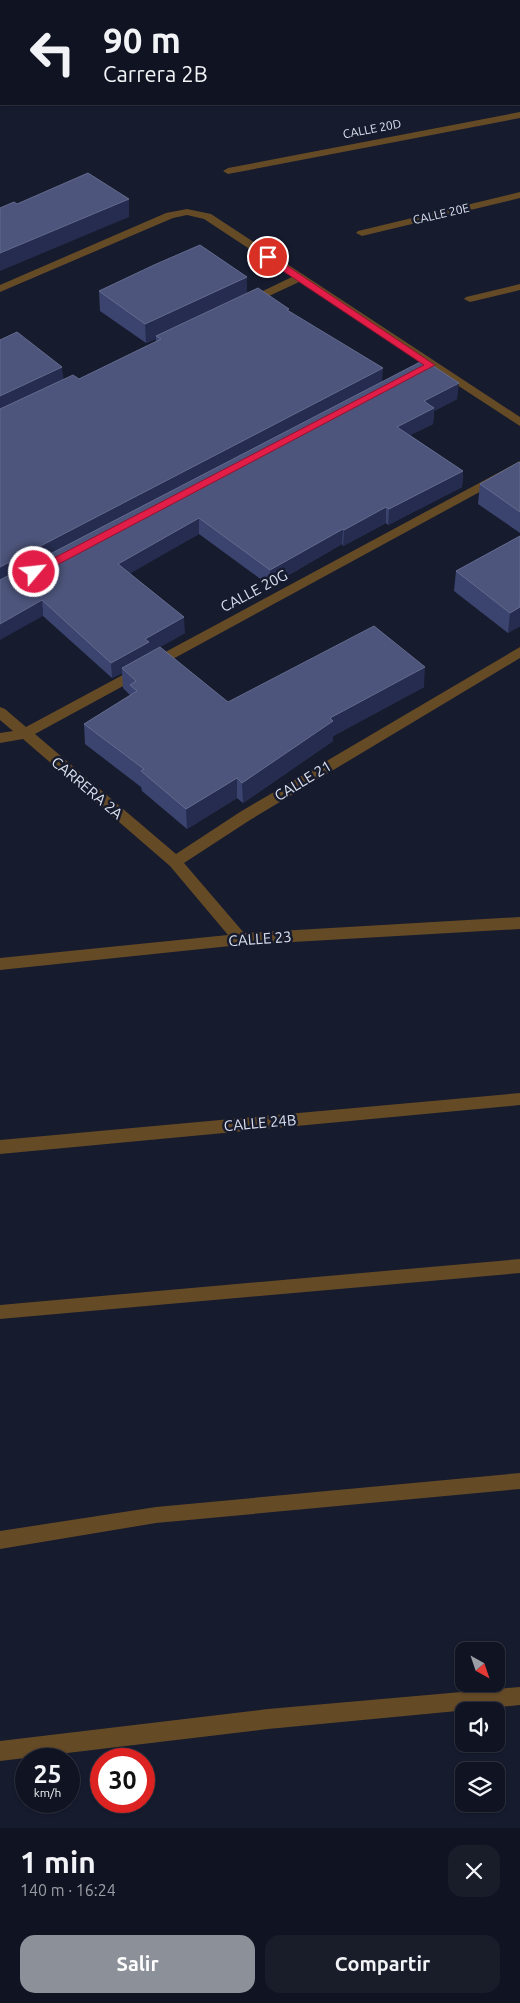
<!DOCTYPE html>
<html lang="es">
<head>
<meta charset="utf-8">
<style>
  :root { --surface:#101422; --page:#191d2a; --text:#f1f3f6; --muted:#9c9ea5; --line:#303340; --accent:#8c9099 }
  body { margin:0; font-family:Ubuntu,sans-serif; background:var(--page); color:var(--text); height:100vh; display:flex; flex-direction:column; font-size:19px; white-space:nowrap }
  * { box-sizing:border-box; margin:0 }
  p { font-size:16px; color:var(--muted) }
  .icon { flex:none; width:28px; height:28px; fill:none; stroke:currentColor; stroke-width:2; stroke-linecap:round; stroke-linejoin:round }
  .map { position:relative; height:1828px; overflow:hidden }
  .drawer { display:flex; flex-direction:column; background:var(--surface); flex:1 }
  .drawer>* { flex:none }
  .guide { position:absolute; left:0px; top:0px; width:520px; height:105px; box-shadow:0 1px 4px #0004,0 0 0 1px var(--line); background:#101422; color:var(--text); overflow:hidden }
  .needle { width:32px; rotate:140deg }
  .tools { position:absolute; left:455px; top:1642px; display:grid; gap:10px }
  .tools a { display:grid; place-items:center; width:50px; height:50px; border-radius:10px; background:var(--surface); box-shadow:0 1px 4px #0004,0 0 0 1px var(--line); font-size:25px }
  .speed { position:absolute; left:15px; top:1748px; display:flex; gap:10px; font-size:25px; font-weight:700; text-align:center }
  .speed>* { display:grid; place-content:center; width:65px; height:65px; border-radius:50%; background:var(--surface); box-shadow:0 1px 4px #0004,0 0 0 1px var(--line); line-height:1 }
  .speed small { font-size:12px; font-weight:400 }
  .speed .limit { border:8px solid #d22; background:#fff; color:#111 }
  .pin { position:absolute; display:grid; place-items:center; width:42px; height:42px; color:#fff; margin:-21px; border:2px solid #fff; border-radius:50%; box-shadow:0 1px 5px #0007 }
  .me { position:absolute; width:55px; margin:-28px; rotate:62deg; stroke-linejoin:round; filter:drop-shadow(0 0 4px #0008) }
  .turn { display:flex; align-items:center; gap:18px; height:105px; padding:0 20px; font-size:22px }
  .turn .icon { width:65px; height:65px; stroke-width:2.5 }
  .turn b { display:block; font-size:35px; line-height:42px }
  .round { display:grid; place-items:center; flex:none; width:52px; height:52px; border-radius:15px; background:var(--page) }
  .headline { display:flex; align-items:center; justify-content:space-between; height:85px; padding:0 20px }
  h1 { font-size:30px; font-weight:700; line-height:38px }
  .button { display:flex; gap:10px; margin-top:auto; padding:10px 20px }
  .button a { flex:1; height:58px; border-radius:15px; background:var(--accent); color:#fff; font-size:20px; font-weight:700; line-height:58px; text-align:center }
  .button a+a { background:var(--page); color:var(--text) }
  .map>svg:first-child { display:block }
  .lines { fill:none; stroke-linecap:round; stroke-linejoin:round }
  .street { fill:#654a26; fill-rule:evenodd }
  .wall { fill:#3b446f }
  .shaded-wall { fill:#252c4f }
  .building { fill:#4d557c; stroke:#636b8e }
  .route { fill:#e11d48; stroke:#92132f }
  .labels { text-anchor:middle; stroke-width:5; stroke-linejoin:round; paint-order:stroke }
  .far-street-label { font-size:12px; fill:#dde1ef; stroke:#161b2e }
  .street-label { font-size:15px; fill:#dde1ef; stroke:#161b2e }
</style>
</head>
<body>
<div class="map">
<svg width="520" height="1828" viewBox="0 0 520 1828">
  <rect width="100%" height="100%" fill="#161b2e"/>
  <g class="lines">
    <!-- street -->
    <path class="street" d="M443,0H453L454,1H444Z
      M519,74H520V81H519Z
      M520,112V118L228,174L223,171L228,168Z
      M520,192V198L362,236L356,233L358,231Z
      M187,209L211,214L520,417V426L299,282L252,304H244L242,302L244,300L292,277L204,219L187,215L173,218L0,292V285L166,213Z
      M520,284V290L470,302L464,299L466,297Z
      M520,461V470L35,734L176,854L240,812L520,647V658L250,820L184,863L244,933L520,917V929L240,945L0,970V958L228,935L170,866L23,739L0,743V733L13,731L0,720V707L5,709L26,727Z
      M520,1093V1105L0,1154V1140Z
      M520,1259V1273L0,1319V1305Z
      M520,1473V1489L156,1523L0,1549V1531L156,1507Z
      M520,1687V1705L268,1729L0,1761V1741L268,1709Z"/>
  </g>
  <!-- wall -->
  <path class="wall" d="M0,21L1,23V67L0,66Z
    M247,277V293L289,311L382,382L457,399L434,411L433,424L410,435L463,471L462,487L388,525L386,523L343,546L342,544L270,586L199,534L129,573L185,633L149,653L228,702L424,687L333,736V741L243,803L237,798L187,829L142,791L141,787L85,744L84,724L130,695L123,688L122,673L112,678L43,616L17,332L63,379H79L156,342V339L146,343L100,311L99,291Z
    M520,463V533L478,504L480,484Z
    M520,536V626L508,633L454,591L456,571Z"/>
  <!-- shaded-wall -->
  <path class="shaded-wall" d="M129,199V217L0,271V253Z
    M247,277V296L156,336V339L146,343L145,324Z
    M62,367L64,382L0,412V396Z
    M383,368L382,384L0,584V567Z
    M459,383L457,399L434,411L433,424L396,442L397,427L424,401Z
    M463,471L462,487L388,525L389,509Z
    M386,507V523L343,546L344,530Z
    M199,518V534L119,580L118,564Z
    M343,529L342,544L270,586V570Z
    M42,600L43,616L0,640V624Z
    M520,607V626L508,633L510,613Z
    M184,617L185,633L122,668V673L112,678L111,663L145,639Z
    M425,667L424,687L333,736V741L243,803L242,783L330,718Z
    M237,778V798L187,829L186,809Z"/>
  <!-- building -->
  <path class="building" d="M0,21L1,23V57L0,56Z
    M88,173L129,199L0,253V208L14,202L17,204Z
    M200,245L247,277L145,324L99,291L154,265Z
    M258,288L289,309L287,310L383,368L0,567V409L73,375L79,379L161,339L156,336Z
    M17,332L62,367L0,396V340Z
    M424,360L459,383L424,401L434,408L397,427L463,471L389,509L386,507L344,530L343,529L270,570L199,518L118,564L184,617L145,639L149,642L111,663L42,600L0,624V580Z
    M519,462L520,463V512L480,484Z
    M520,536V607L510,613L456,571Z
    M374,626L425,667L330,718L333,721L242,783L237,778L186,809L141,771L144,769L84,724L137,691L130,685L136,681L122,668L160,647L228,702Z"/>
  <!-- route -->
  <path class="route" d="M265,255H271L435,365L38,575H31V570L424,365L265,259Z"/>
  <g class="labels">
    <!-- far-street labels -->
    <g class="far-street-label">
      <text transform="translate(372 129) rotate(-11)" y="4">CALLE 20D</text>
      <text transform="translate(441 214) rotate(-13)" y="4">CALLE 20E</text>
    </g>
    <!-- street labels -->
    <g class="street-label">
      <text transform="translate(254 591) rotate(-28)" y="5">CALLE 20G</text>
      <text transform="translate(303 781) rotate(-31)" y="5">CALLE 21</text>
      <text transform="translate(87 788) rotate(40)" y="5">CARRERA 2A</text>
      <text transform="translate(260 939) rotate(-4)" y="5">CALLE 23</text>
      <text transform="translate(260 1123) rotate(-5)" y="5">CALLE 24B</text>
    </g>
  </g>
</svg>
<div class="tools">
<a><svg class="needle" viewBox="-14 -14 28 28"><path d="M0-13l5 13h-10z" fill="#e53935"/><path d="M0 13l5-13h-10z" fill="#9c9ea5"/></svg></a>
<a><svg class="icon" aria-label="sound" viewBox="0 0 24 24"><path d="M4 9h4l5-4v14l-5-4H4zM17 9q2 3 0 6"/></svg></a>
<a><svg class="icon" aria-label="layers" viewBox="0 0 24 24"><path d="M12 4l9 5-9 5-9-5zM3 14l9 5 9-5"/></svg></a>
</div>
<div class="speed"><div>25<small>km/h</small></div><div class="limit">30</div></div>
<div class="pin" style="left:268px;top:257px;background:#d93025"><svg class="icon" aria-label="arrive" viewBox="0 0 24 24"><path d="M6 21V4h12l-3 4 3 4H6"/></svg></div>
<svg class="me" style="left:34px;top:572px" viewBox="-20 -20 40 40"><circle r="17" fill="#e11d48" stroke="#fff" stroke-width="3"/><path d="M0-11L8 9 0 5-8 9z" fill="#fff"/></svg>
<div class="guide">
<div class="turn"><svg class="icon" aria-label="left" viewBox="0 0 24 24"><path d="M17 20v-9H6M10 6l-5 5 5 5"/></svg><div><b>90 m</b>Carrera 2B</div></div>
</div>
</div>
<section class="drawer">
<div class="headline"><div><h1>1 min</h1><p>140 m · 16:24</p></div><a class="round"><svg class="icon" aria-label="close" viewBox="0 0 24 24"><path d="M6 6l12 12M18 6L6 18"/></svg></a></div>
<div class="button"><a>Salir</a><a>Compartir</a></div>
</section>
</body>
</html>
